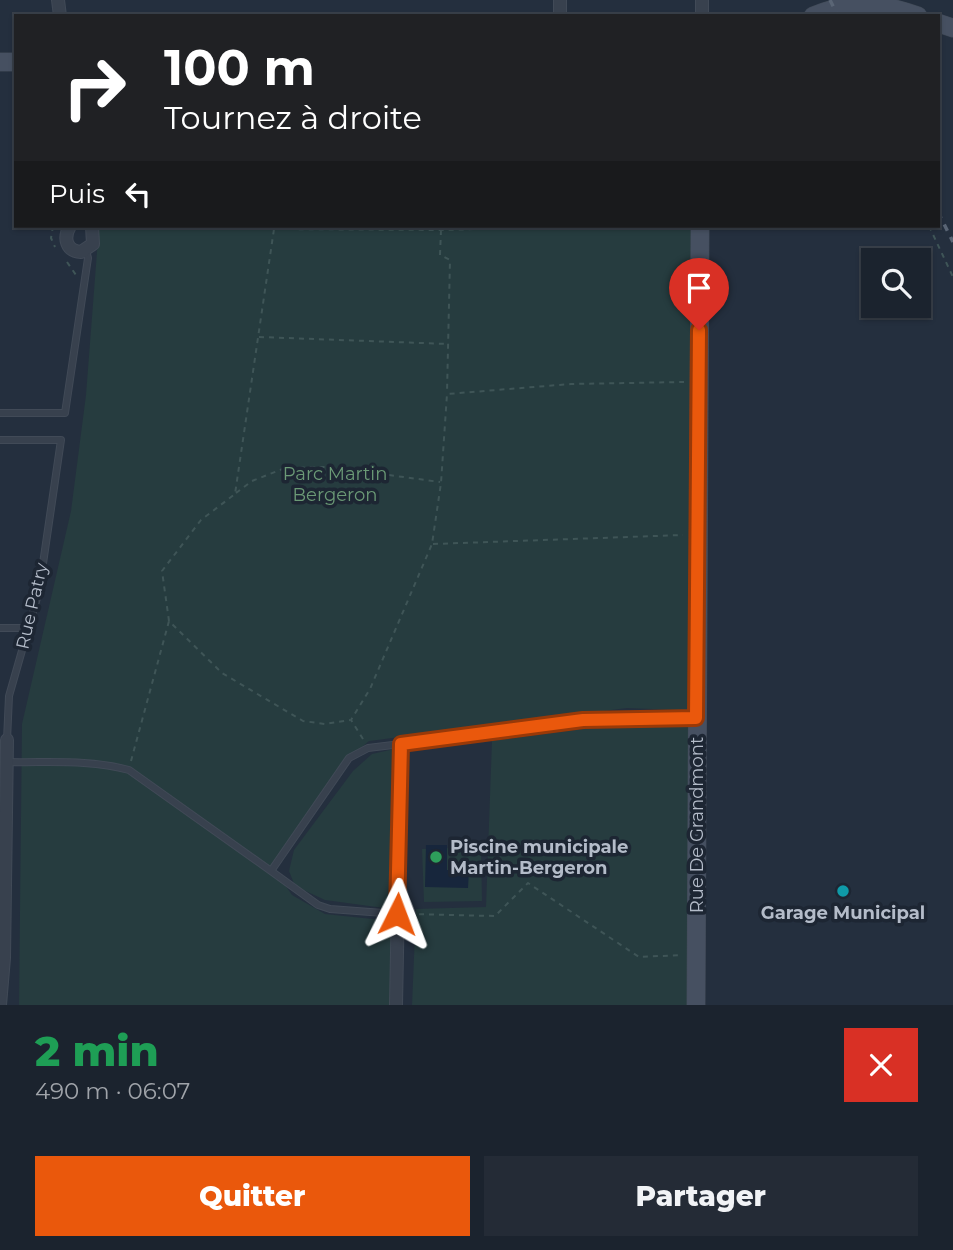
<!DOCTYPE html>
<html lang="fr">
<head>
<meta charset="utf-8">
<style>
  :root { --surface:#1b232e; --page:#242b36; --text:#f1f3f6; --muted:#a0a4aa; --line:#39404a; --accent:#ea580c }
  body { margin:0; font-family:Montserrat,sans-serif; background:var(--page); color:var(--text); height:100vh; display:flex; flex-direction:column; font-size:26px; white-space:nowrap }
  * { box-sizing:border-box; margin:0 }
  p { font-size:23px; color:var(--muted) }
  .icon { flex:none; width:38px; height:38px; fill:none; stroke:currentColor; stroke-width:2; stroke-linecap:round; stroke-linejoin:round }
  .map { position:relative; height:1005px; overflow:hidden }
  .details { display:flex; flex-direction:column; background:var(--surface); flex:1 }
  .details>* { flex:none }
  .hud { position:absolute; left:14px; top:14px; width:926px; height:214px; border-radius:0px; box-shadow:0 2px 5px #0004,0 0 0 2px var(--line); background:#202124; color:#fff; overflow:hidden }
  .buttons { position:absolute; left:861px; top:248px; display:grid; gap:14px }
  .buttons a { display:grid; place-items:center; width:70px; height:70px; border-radius:0px; background:var(--surface); box-shadow:0 2px 5px #0004,0 0 0 2px var(--line); font-size:35px }
  .pin { position:absolute; display:grid; place-items:center; width:60px; height:60px; color:#fff; margin:-72px -30px; border-radius:50% 50% 50% 0; rotate:-45deg; box-shadow:0 0 7px #0007 }
  .pin .icon { rotate:45deg }
  .me { position:absolute; width:77px; margin:-38px; rotate:3deg; stroke-linejoin:round; filter:drop-shadow(0 0 5px #0008) }
  .turn { display:flex; align-items:center; gap:24px; height:147px; padding:0 35px; font-size:32px }
  .turn .icon { width:91px; height:91px; stroke-width:2.5 }
  .turn b { display:block; font-size:49px; line-height:60px }
  .then { display:flex; align-items:center; height:66px; padding:0 35px; background:#0003; gap:14px; font-size:26px }
  .round { display:grid; place-items:center; flex:none; width:74px; height:74px; border-radius:0px; background:var(--page) }
  .summary { display:flex; align-items:center; justify-content:space-between; height:119px; padding:0 35px }
  h1 { font-size:42px; font-weight:800; line-height:52px; color:#1e9e55 }
  .action { display:flex; gap:14px; margin-top:auto; padding:14px 35px }
  .action a { flex:1; height:80px; border-radius:0px; background:var(--accent); color:#fff; font-size:28px; font-weight:800; line-height:80px; text-align:center }
  .action a+a { background:var(--page); color:var(--text) }
  .map>svg:first-child { display:block }
  .green { fill:#263c3f }
  .water { fill:#17263c }
  .lines { fill:none; stroke-linecap:round; stroke-linejoin:round }
  .lane-casing { stroke:#414a57; stroke-width:8 }
  .street-casing { stroke:#414a57; stroke-width:14 }
  .secondary-casing { stroke:#414a57; stroke-width:19 }
  .path { stroke:#3f5557; stroke-width:2; stroke-dasharray:5 5; stroke-linecap:butt }
  .lane { stroke:#38414e; stroke-width:6 }
  .street { stroke:#38414e; stroke-width:12 }
  .secondary { stroke:#465061; stroke-width:18 }
  .rail { stroke:#5a6575; stroke-width:3.5; stroke-dasharray:7 7; stroke-linecap:butt }
  .route-casing { stroke:#983908; stroke-width:18 }
  .route { stroke:#ea580c; stroke-width:12 }
  .leisure-dot { fill:#2e9e5b; stroke:#1d2633; stroke-width:2.5 }
  .culture-dot { fill:#0f9aa8; stroke:#1d2633; stroke-width:2.5 }
  .labels { text-anchor:middle; stroke-width:7; stroke-linejoin:round; paint-order:stroke }
  .park-label { font-size:18px; fill:#6b9a76; stroke:#1d2633 }
  .street-label { font-size:18px; fill:#b4bcc9; stroke:#1d2633 }
  .poi-label { font-size:18px; font-weight:bold; fill:#b4bcc9; stroke:#1d2633; text-anchor:start }
</style>
</head>
<body>
<div class="map">
<svg width="953" height="1005" viewBox="0 0 953 1005">
  <rect width="100%" height="100%" fill="#242f3e"/>
  <!-- green -->
  <path class="green" d="M99,226H706L701,711L627,708L369,741L347,760L274,869L292,895L325,914L401,922L398,1005H19L22,724L71,511L86,395Z
    M628,723L699,726L695,1005H412L416,909L486,907L492,741Z
    M403,747L406,911L325,900L295,886L289,871L294,850L353,771L372,754Z
    M481,847L482,901L424,902L422,849Z"/>
  <!-- water -->
  <path class="water" d="M426,845H447V870H469L468,888L425,887Z"/>
  <g class="lines">
    <defs>
      <path id="lane" d="M0,413H65L88,258L86,250
        M0,440H61L39,591L9,696L7,740
        M0,628H29
        M7,762C49,763 89,759 129,770L271,871
        M397,914L330,909L318,905L271,871L349,758L368,748L401,744"/>
      <path id="street" d="M58,0L60,16
        M702,0V16
        M560,16V0
        M70,226C63,238 66,251 81,252L93,244L92,226
        M0,1005L4,958L7,740
        M396,1005L401,744L583,720L696,718"/>
      <path id="secondary" d="M813,16C852,0 879,2 918,16
        M938,23L953,28
        M0,62H16
        M696,1005L700,226"/>
    </defs>
    <!-- lane casing -->
    <use href="#lane" class="lane-casing"/>
    <!-- street casing -->
    <use href="#street" class="street-casing"/>
    <!-- secondary casing -->
    <use href="#secondary" class="secondary-casing"/>
    <!-- path -->
    <path class="path" d="M53,226L51,238L55,247
      M929,226L953,277
      M441,230L440,255L450,260L447,393
      M67,262L76,275
      M259,337L449,344
      M236,493L252,481L285,468L330,467L440,482
      M433,544L683,535
      M169,621L162,571L201,520L235,494L274,229L441,230L587,226
      M363,739L351,720L370,689L432,544L441,483L447,394L571,384L684,382
      M131,761L169,621L222,673L303,721L325,724L350,720
      M409,914L495,916L528,883L639,957L682,955"/>
    <!-- lane -->
    <use href="#lane" class="lane"/>
    <!-- street -->
    <use href="#street" class="street"/>
    <!-- secondary -->
    <use href="#secondary" class="secondary"/>
    <!-- rail -->
    <path class="rail" d="M830,0L838,16
      M938,212L953,242"/>
  </g>
  <g class="lines">
    <defs>
      <path id="route" d="M397,914L401,744L583,720L696,718L699,330"/>
    </defs>
    <!-- route casing -->
    <use href="#route" class="route-casing"/>
    <!-- route -->
    <use href="#route" class="route"/>
  </g>
  <!-- markers -->
  <circle class="leisure-dot" cx="436" cy="857" r="7"/>
  <circle class="culture-dot" cx="843" cy="891" r="7"/>
  <g class="labels">
    <!-- park labels -->
    <g class="park-label">
      <text x="335" y="480">Parc Martin<tspan x="335" dy="21">Bergeron</tspan></text>
    </g>
    <!-- street labels -->
    <g class="street-label">
      <text transform="translate(32 606) rotate(-77)" y="6">Rue Patry</text>
      <text transform="translate(697 825) rotate(-90)" y="6">Rue De Grandmont</text>
    </g>
    <!-- poi labels -->
    <g class="poi-label">
      <text x="450" y="853">Piscine municipale<tspan x="450" dy="21">Martin-Bergeron</tspan></text>
      <text x="843" y="919" text-anchor="middle">Garage Municipal</text>
    </g>
  </g>
</svg>
<div class="buttons">
<a><svg class="icon" aria-label="search" viewBox="0 0 24 24"><circle cx="10" cy="10" r="6"/><path d="M15 15l6 6"/></svg></a>
</div>
<div class="pin" style="left:699px;top:330px;background:#d93025"><svg class="icon" aria-label="arrive" viewBox="0 0 24 24"><path d="M6 21V4h12l-3 4 3 4H6"/></svg></div>
<svg class="me" style="left:397px;top:914px" viewBox="-20 -20 40 40"><path d="M0-17L14 15 0 8-14 15z" fill="#ea580c" stroke="#fff" stroke-width="4"/></svg>
<div class="hud">
<div class="turn"><svg class="icon" aria-label="right" viewBox="0 0 24 24"><path d="M7 20v-9h11M14 6l5 5-5 5"/></svg><div><b>100 m</b>Tournez à droite</div></div>
<div class="then">Puis<svg class="icon" aria-label="left" viewBox="0 0 24 24"><path d="M17 20v-9H6M10 6l-5 5 5 5"/></svg></div>
</div>
</div>
<section class="details">
<div class="summary"><div><h1>2 min</h1><p>490 m · 06:07</p></div><a class="round" style="background:#d93025;color:#fff"><svg class="icon" aria-label="close" viewBox="0 0 24 24"><path d="M6 6l12 12M18 6L6 18"/></svg></a></div>
<div class="action"><a>Quitter</a><a>Partager</a></div>
</section>
</body>
</html>
